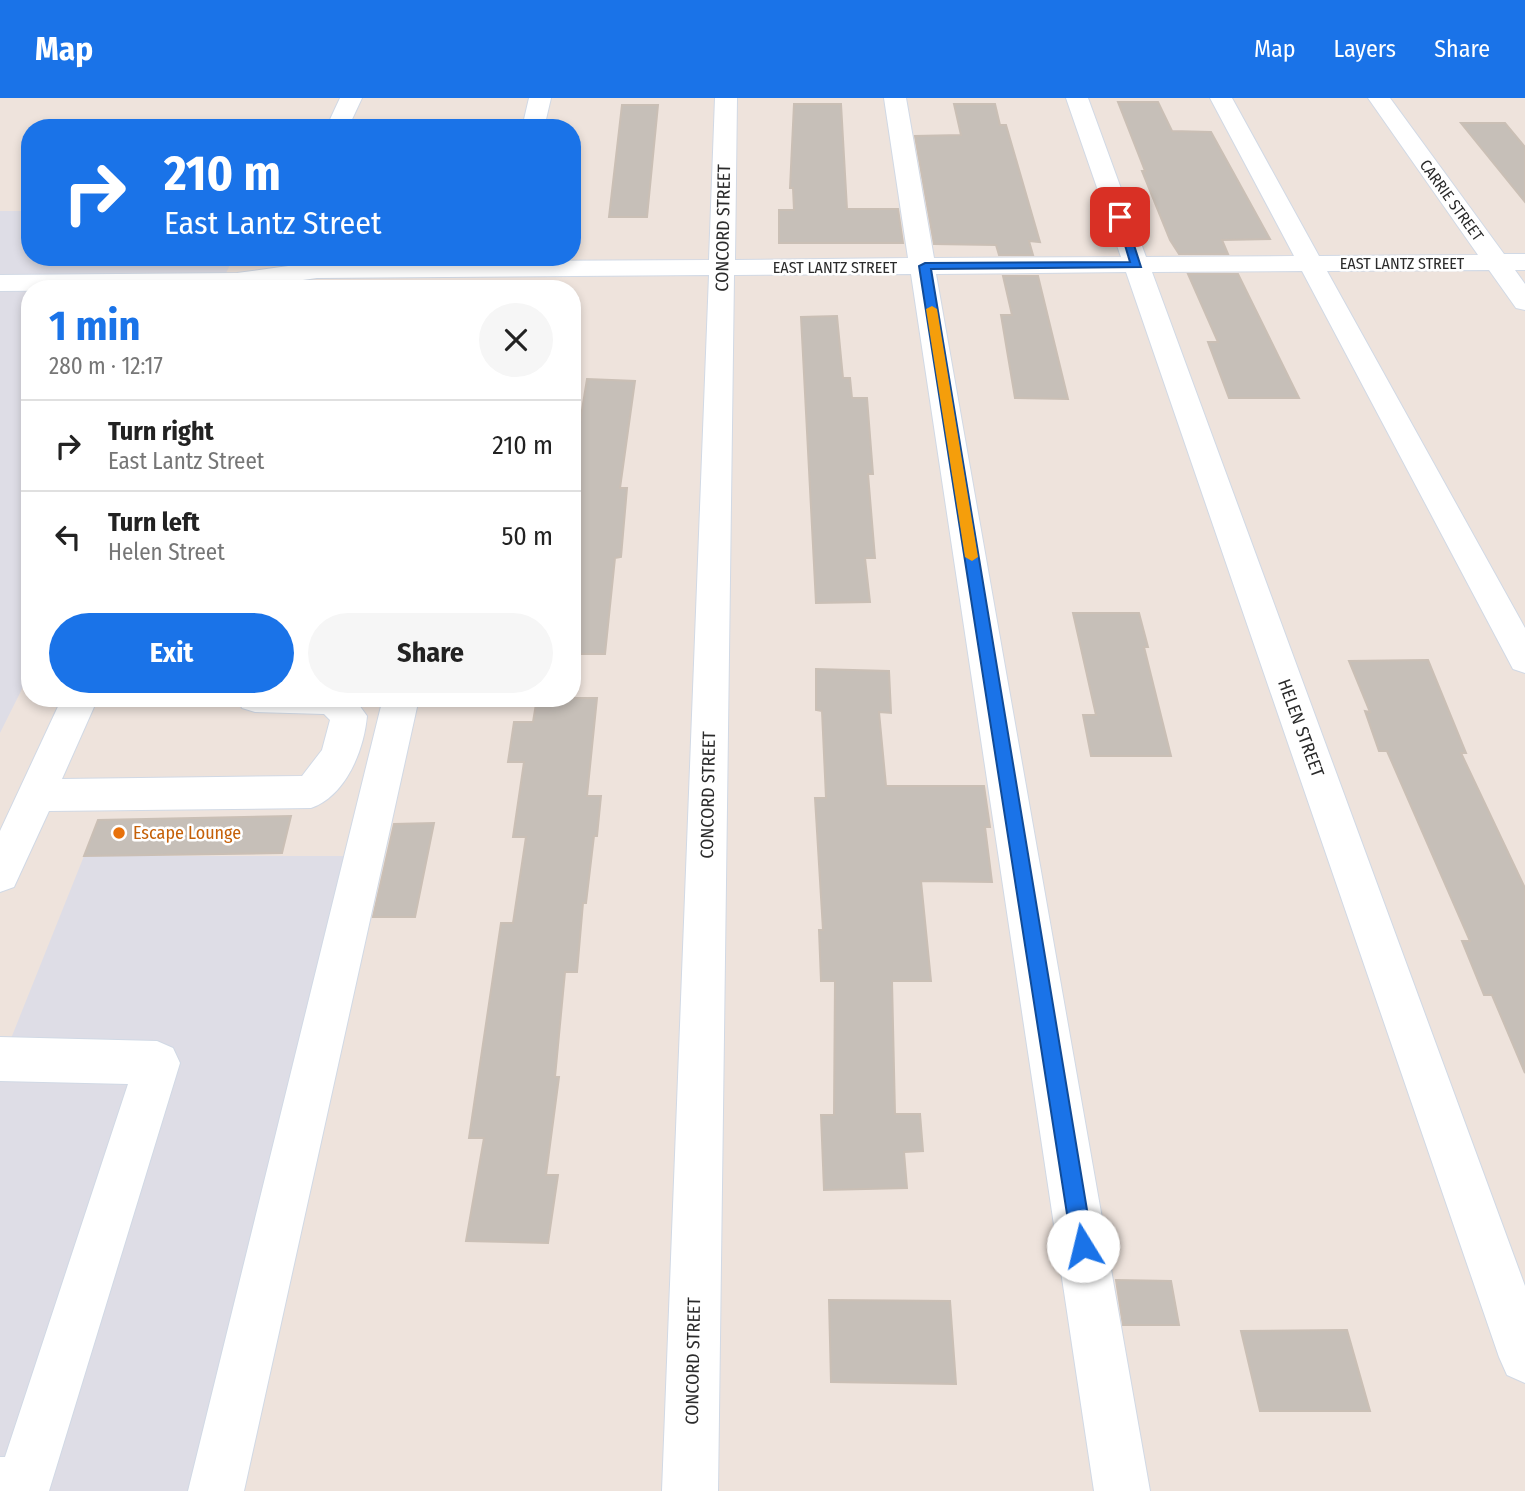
<!DOCTYPE html>
<html lang="en">
<head>
<meta charset="utf-8">
<style>
  :root { --surface:#fff; --page:#f6f6f6; --text:#222; --muted:#767676; --line:#e0e0e0; --accent:#1a73e8 }
  body { margin:0; font-family:"Fira Sans Condensed",sans-serif; background:var(--page); color:var(--text); height:100vh; display:flex; flex-direction:column; font-size:26px; white-space:nowrap }
  * { box-sizing:border-box; margin:0 }
  p { font-size:23px; color:var(--muted) }
  .icon { flex:none; width:38px; height:38px; fill:none; stroke:currentColor; stroke-width:2; stroke-linecap:round; stroke-linejoin:round }
  .map { position:relative; flex:1; overflow:hidden }
  .panel { position:absolute; left:21px; top:182px; width:560px; height:427px; display:flex; flex-direction:column; background:var(--surface); border-radius:28px; box-shadow:0 4px 10px #0003 }
  .panel>* { flex:none }
  .hud { position:absolute; left:21px; top:21px; width:560px; height:147px; border-radius:28px; box-shadow:0 4px 10px #0003; background:#1a73e8; color:#fff; overflow:hidden }
  .pin { position:absolute; display:grid; place-items:center; width:60px; height:60px; color:#fff; margin:-30px; border-radius:14px; box-shadow:0 4px 10px #0006 }
  .me { position:absolute; width:77px; margin:-38px; rotate:351deg; stroke-linejoin:round; filter:drop-shadow(0 0 5px #0008) }
  .turn { display:flex; align-items:center; gap:24px; height:147px; padding:0 28px; font-size:32px }
  .turn .icon { width:91px; height:91px; stroke-width:2.5 }
  .turn b { display:block; font-size:49px; line-height:60px }
  .round { display:grid; place-items:center; flex:none; width:74px; height:74px; border-radius:37px; background:var(--page) }
  .summary { display:flex; align-items:center; justify-content:space-between; height:119px; padding:0 28px }
  h1 { font-size:42px; font-weight:700; line-height:52px; color:var(--accent) }
  .button { display:flex; gap:14px; margin-top:auto; padding:14px 28px }
  .button a { flex:1; height:80px; border-radius:42px; background:var(--accent); color:#fff; font-size:28px; font-weight:700; line-height:80px; text-align:center }
  .button a+a { background:var(--page); color:var(--text) }
  ul { padding:0; list-style:none }
  li { display:flex; align-items:center; gap:21px; height:91px; padding:0 28px; border-top:2px solid var(--line) }
  li div { flex:1 }
  li b { display:block; font-size:26px }
  li em { font-style:normal }
  header { display:flex; align-items:center; gap:42px; box-sizing:border-box; height:98px; padding:0 35px; background:var(--accent); color:#fff }
  header strong { font-size:33px }
  nav { display:flex; gap:38px; margin-inline-start:auto; font-size:24px }
  .map>svg:first-child { display:block }
  .industrial { fill:#dedde6 }
  .building { fill:#c6bfb8; stroke:#cabfb5; stroke-width:2 }
  .lines { fill:none; stroke-linecap:round; stroke-linejoin:round }
  .minor-casing { stroke:#d1d9e5; stroke-width:2 }
  .minor { fill:#fff; fill-rule:evenodd }
  .route { fill:#1a73e8; stroke:#114b97; stroke-width:2 }
  .slow { fill:#f59e0b }
  .food-dot { fill:#e8710a; stroke:#fff; stroke-width:2.5 }
  .labels { text-anchor:middle; stroke-width:5; stroke-linejoin:round; paint-order:stroke }
  .far-street-label { font-size:16px; fill:#2b2b2b; stroke:#fff }
  .street-label { font-size:18px; fill:#2b2b2b; stroke:#fff }
  .food-label { font-size:18px; fill:#c56008; stroke:#fff; text-anchor:start }
</style>
</head>
<body>
<header>
<strong>Map</strong>
<nav><a>Map</a><a>Layers</a><a>Share</a></nav>
</header>
<div class="map">
<svg width="1525" height="1393" viewBox="0 0 1525 1393">
  <rect width="100%" height="100%" fill="#eee3dc"/>
  <!-- industrial -->
  <path class="industrial" d="M0,113H30V159H234L218,191H30V575L0,635Z
    M84,758H353L200,1393H0V968Z"/>
  <!-- building -->
  <path class="building" d="M1118,4H1158L1172,33L1211,34L1270,141L1222,142L1228,156H1179L1170,142L1142,73H1145Z
    M794,6H841L847,111H898L903,145H779V112H794L793,90H790Z
    M954,6H995L1000,27H1006L1040,144L1029,143L1033,157H999L996,147L934,146L915,38L961,37Z
    M622,7H658L647,119H609Z
    M1461,25H1505L1525,49V104Z
    M1188,176H1238L1299,300H1229L1208,244H1218Z
    M1003,178H1038L1068,301L1015,300L1001,217H1012Z
    M837,218L843,280H850L852,300H867L873,376H868L875,460H865L870,504L816,505L801,219Z
    M587,281L635,283L620,390H627L621,459L615,460L605,556H572V374Z
    M1073,515H1139L1148,549H1144L1171,658H1091L1083,617H1096Z
    M1428,562L1466,655H1461L1525,790V975L1492,897H1484L1462,843H1470L1387,653H1379L1365,613L1370,614L1349,563Z
    M816,571L889,573L891,615L879,614L886,688H984L990,729H985L992,784L921,783L931,883H892L895,1016H920L923,1053L904,1054L907,1090L824,1092L821,1017H834L835,883H821L819,832H823L815,700H826L822,613L816,612Z
    M537,600H597L587,698H601L597,738H594L586,805H583L577,874H565L555,979H559L546,1077H558L548,1145L466,1143L484,1040H469L501,825H513L526,739H513L524,664H508L514,624H533Z
    M291,718L282,755L84,758L98,722Z
    M434,725L415,819H373L394,726Z
    M1116,1182L1171,1183L1179,1227H1123Z
    M829,1202L950,1203L956,1286L831,1284Z
    M1347,1232L1370,1313H1260L1241,1233Z"/>
  <g class="lines">
    <defs>
      <path id="minor" d="M340,0H362L348,30H326Z
        M529,0H551L544,30H522Z
        M715,0H737L735,162L908,160L884,0H906L934,160L1121,159L1066,0H1088L1146,159L1294,158L1210,0H1232L1319,158L1478,157L1368,0H1390L1504,156H1525V172H1515L1525,186V212L1516,210L1489,172L1327,173L1525,530V575L1513,571L1302,173L1152,174L1525,1188V1285L1507,1277L1499,1259L1126,174L936,176L1150,1393H1094L911,176L734,177L718,1393H662L709,177L317,180L237,191L0,193V177L237,175L317,164L709,162Z
        M62,600H98L62,681L302,678L322,652L330,622L324,616L255,614L242,610L237,600H354L367,618C364,652 346,698 311,710L49,713L14,789L0,794V733Z
        M383,600H419L244,1393H188Z
        M0,939L157,943L173,950L180,965L49,1393H0V1359H5L128,986L0,983Z"/>
    </defs>
    <!-- minor casing -->
    <use href="#minor" class="minor-casing"/>
    <!-- minor -->
    <use href="#minor" class="minor"/>
  </g>
  <!-- route -->
  <path class="route" d="M1116,117L1125,119L1141,169L931,171L1093,1148L1090,1155L1083,1158L1075,1155L1072,1148L919,168L925,165L1130,164Z"/>
  <!-- slow -->
  <path class="slow" d="M932,208L937,211L978,459L972,463L965,459L926,211Z"/>
  <!-- markers -->
  <circle class="food-dot" cx="119" cy="735" r="7"/>
  <g class="labels">
    <!-- far-street labels -->
    <g class="far-street-label">
      <text transform="translate(1452 102) rotate(54)" y="6">CARRIE STREET</text>
      <text x="1402" y="171">EAST LANTZ STREET</text>
      <text x="835" y="175">EAST LANTZ STREET</text>
    </g>
    <!-- street labels -->
    <g class="street-label">
      <text transform="translate(723 130) rotate(-89)" y="6">CONCORD STREET</text>
      <text transform="translate(1301 630) rotate(70)" y="6">HELEN STREET</text>
      <text transform="translate(708 697) rotate(-89)" y="6">CONCORD STREET</text>
      <text transform="translate(693 1263) rotate(-89)" y="6">CONCORD STREET</text>
    </g>
    <!-- food labels -->
    <g class="food-label">
      <text x="133" y="741">Escape Lounge</text>
    </g>
  </g>
</svg>
<div class="pin" style="left:1120px;top:119px;background:#d93025"><svg class="icon" aria-label="arrive" viewBox="0 0 24 24"><path d="M6 21V4h12l-3 4 3 4H6"/></svg></div>
<svg class="me" style="left:1083px;top:1148px" viewBox="-20 -20 40 40"><circle r="19" fill="#fff"/><path d="M0-13L10 11 0 6-10 11z" fill="#1a73e8"/></svg>
<div class="hud">
<div class="turn"><svg class="icon" aria-label="right" viewBox="0 0 24 24"><path d="M7 20v-9h11M14 6l5 5-5 5"/></svg><div><b>210 m</b>East Lantz Street</div></div>
</div>
<section class="panel">
<div class="summary"><div><h1>1 min</h1><p>280 m · 12:17</p></div><a class="round"><svg class="icon" aria-label="close" viewBox="0 0 24 24"><path d="M6 6l12 12M18 6L6 18"/></svg></a></div>
<ul>
<li><svg class="icon" aria-label="right" viewBox="0 0 24 24"><path d="M7 20v-9h11M14 6l5 5-5 5"/></svg><div><b>Turn right</b><p>East Lantz Street</p></div><em>210 m</em></li>
<li><svg class="icon" aria-label="left" viewBox="0 0 24 24"><path d="M17 20v-9H6M10 6l-5 5 5 5"/></svg><div><b>Turn left</b><p>Helen Street</p></div><em>50 m</em></li>
</ul>
<div class="button"><a>Exit</a><a>Share</a></div>
</section>
</div>
</body>
</html>
